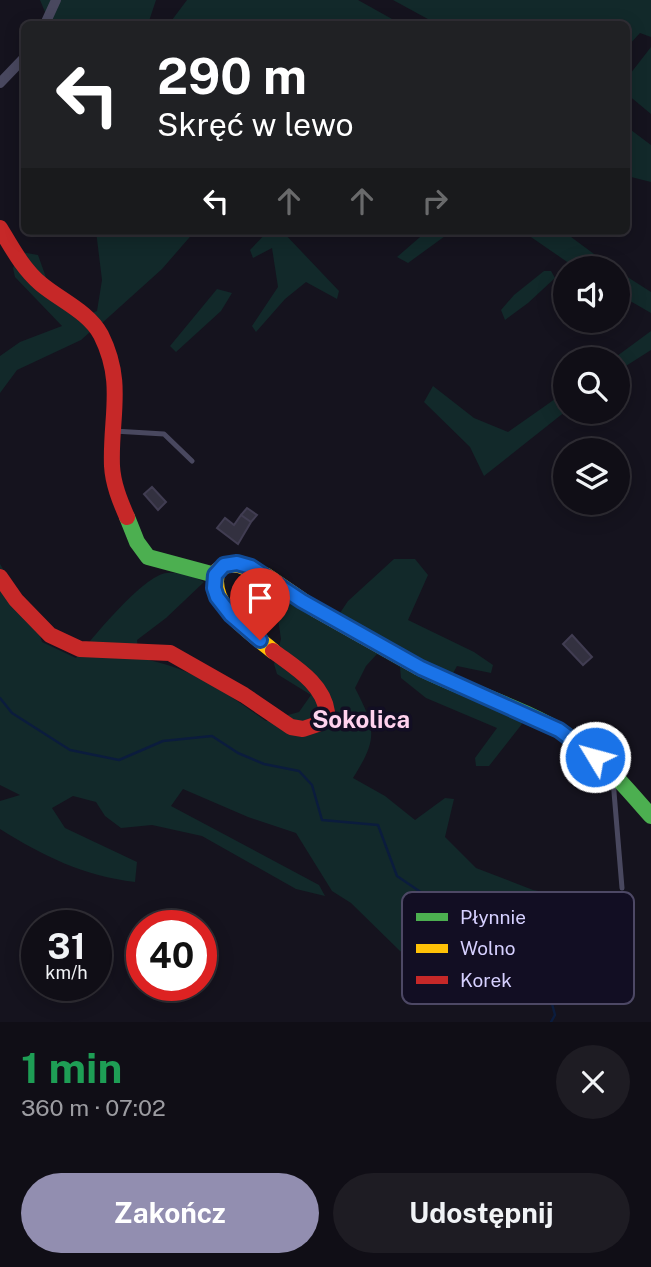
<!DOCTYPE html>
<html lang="pl">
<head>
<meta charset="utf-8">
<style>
  :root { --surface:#100e16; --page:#1e1c23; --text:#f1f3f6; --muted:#9c9ca1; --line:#302e35; --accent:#928eb0 }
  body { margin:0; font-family:"Public Sans",sans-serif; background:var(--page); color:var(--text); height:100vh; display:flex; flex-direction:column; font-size:26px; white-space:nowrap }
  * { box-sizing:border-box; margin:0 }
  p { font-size:23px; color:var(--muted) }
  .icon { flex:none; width:38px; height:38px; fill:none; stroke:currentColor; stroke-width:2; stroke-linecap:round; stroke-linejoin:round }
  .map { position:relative; height:1022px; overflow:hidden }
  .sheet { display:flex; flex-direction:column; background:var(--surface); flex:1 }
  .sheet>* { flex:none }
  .banner { position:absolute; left:21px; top:21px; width:609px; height:214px; border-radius:10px; box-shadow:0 4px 18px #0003,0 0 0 2px var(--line); background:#202124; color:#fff; overflow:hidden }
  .fabs { position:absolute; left:553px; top:256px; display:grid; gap:14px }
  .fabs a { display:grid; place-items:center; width:77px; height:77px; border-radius:50%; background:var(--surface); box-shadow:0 4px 18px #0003,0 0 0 2px var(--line); font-size:35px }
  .speed { position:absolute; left:21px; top:910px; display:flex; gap:14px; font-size:35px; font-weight:700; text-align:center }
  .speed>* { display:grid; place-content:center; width:91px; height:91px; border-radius:50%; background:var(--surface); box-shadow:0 4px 18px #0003,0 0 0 2px var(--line); line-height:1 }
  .speed small { font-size:18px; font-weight:400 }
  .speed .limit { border:10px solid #d22; background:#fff; color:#111 }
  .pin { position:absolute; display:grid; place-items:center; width:60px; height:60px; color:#fff; margin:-72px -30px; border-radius:50% 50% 50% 0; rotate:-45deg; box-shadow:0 0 7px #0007 }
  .pin .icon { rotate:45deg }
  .me { position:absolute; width:77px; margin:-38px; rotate:307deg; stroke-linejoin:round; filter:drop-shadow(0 0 5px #0008) }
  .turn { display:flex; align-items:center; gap:24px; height:147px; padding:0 21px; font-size:32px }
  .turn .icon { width:91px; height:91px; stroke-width:2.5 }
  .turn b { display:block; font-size:49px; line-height:60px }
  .lanes { display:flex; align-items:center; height:66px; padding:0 21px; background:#0003; justify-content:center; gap:35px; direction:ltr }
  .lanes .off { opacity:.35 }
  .round { display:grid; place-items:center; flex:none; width:74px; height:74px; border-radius:37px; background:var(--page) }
  .overview { display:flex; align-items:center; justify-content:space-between; height:119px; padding:0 21px }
  h1 { font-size:42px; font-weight:700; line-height:52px; color:#1e9e55 }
  .cta { display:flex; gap:14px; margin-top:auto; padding:14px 21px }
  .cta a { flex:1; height:80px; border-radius:42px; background:var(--accent); color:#fff; font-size:28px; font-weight:700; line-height:80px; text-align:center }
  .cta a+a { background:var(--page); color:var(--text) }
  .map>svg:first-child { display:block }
  .green { fill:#12292a }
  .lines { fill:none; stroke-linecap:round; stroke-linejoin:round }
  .stream { stroke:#0b1c3d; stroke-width:2.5 }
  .building { fill:#333140; stroke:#413d52; stroke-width:2 }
  .lane { stroke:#49485f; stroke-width:5 }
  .street { stroke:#49485f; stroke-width:10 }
  .fast { stroke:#4caf50; stroke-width:16 }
  .slow { stroke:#ffc107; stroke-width:16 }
  .jam { stroke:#c62828; stroke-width:16 }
  .route-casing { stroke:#114b97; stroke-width:18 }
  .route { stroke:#1a73e8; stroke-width:12 }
  .labels { text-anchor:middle; stroke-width:7; stroke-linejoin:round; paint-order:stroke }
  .quarter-label { font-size:24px; font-weight:bold; fill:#ffd2ee; stroke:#120e23 }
  .key { fill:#120e23; stroke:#4d4865; stroke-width:2 }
  .key-label { font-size:19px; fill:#d6d0ff }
</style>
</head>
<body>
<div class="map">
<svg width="651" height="1022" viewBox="0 0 651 1022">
  <rect width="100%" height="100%" fill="#15131e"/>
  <!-- green -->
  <path class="green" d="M40,0H156L148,24H50Z
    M187,0H358L401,24H169Z
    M393,0H651V37L640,33L627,47L626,24H437Z
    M651,47V114L627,94V78Z
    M627,127L651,145V182L627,176Z
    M96,231H195L162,269L101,324L92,313L97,311L102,280Z
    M268,231H282L339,291L337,299L306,282L285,299L256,332L252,326L278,287L272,248L253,258L250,250Z
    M427,231H452L408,263L397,257Z
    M533,231L567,234L613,268H576L528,235Z
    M21,252L38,255L53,297L80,316L90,332L81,340L17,370L0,393V356L20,342L62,326L15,277L13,268Z
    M544,271H551L555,278L528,303L505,320L501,310L514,295Z
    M618,271L651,292V313L618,294Z
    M217,289L232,293L221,311L176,352L170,346Z
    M651,331V350L618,371V359H613Z
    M433,386L474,418L508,432L565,392L566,411L484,476L470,447L424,402Z
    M394,559H415L428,575L408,620L474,652L493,665L491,673L457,666L452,675L517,715L522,724L489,766H476L475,758L497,728L426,698L401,678L400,667L377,654L366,666L355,688C376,729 378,738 353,778L385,796L415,820L445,798L454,799L445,837L476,868L533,890L570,897L575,911L574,934L557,947L476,948L437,966L400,951L351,903L332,891L296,833L248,817L183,789L171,806L319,885L325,896L296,889L202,836L152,825L121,828L105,816L96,802L73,796L52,808L65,828L137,862L135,882C84,876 43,856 0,829V801L20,795L0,785V564L10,581L33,611L42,642L76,658C92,639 143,575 167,573C181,572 193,576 204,582L166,618L137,640L139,658C193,668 222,690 266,721L299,712L311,695L277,674L274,664L281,639L277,612L282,596L332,625L348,601Z"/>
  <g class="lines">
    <!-- stream -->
    <path class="stream" d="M0,698L12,713L70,750L119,760L163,741L212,736L238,753L264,764L299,771L312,785L322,820L378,825L397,876L422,893L441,896L504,924L524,948L546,981L555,1015L551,1022"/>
  </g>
  <!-- building -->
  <path class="building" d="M152,487L166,502L158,510L144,494Z
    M247,508L257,515L251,522L241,515Z
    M241,515L251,522L238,544L217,528L225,518L234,525Z
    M248,596L268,612L262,619L242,604Z
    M572,635L592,657L583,665L563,644Z"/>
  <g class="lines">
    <!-- lane -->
    <path class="lane" d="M114,431L164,434L192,461
      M613,780L622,888"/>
    <!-- street -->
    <path class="street" d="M45,24L56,0
      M0,83L24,58"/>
    <!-- fast -->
    <path class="fast" d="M127,517L137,542L148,557L215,575
      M418,667C467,692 523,707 570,737C602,758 626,788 651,816"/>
    <!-- slow -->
    <path class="slow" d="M273,651C249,631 206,604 218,570L227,565H239L267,576L315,609L418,667"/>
    <!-- jam -->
    <path class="jam" d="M0,228C12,248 23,269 41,284C60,300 89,312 101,335C125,383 110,417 112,466C113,484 120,501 127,517
      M0,577L16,600L50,635L80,649L170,653L244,695L291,727L303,729L318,724L327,712C323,683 294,667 273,651"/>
  </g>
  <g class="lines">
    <defs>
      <path id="route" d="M260,640L231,615L217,597L214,588L215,575L224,565L237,563L251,567L302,601L421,668L559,730L595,757"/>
    </defs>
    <!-- route casing -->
    <use href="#route" class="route-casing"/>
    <!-- route -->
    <use href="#route" class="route"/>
  </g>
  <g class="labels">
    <!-- quarter labels -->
    <g class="quarter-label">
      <text x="361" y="728">Sokolica</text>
    </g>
  </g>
  <!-- legend -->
  <rect x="402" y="892" width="232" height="112" rx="10" class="key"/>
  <rect x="416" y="913" width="32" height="8" fill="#4caf50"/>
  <rect x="416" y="944" width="32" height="9" fill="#ffc107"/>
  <rect x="416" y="976" width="32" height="8" fill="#c62828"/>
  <g class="key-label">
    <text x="460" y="924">Płynnie</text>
    <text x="460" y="955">Wolno</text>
    <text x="460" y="987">Korek</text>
  </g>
</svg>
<div class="fabs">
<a><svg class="icon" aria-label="sound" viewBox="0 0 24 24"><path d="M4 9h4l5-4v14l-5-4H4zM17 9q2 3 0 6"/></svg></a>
<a><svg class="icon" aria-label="search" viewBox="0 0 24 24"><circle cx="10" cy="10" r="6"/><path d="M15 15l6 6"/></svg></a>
<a><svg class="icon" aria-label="layers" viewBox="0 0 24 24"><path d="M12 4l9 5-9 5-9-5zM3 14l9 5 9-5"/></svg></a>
</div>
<div class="speed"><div>31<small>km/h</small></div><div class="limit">40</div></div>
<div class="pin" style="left:260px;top:640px;background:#d93025"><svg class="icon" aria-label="arrive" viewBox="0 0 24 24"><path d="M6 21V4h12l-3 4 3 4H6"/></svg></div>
<svg class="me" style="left:595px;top:757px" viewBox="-20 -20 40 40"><circle r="17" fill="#1a73e8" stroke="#fff" stroke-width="3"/><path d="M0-11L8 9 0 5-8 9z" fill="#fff"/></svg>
<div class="banner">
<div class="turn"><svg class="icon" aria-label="left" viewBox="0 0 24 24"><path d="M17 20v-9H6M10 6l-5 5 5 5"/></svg><div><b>290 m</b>Skręć w lewo</div></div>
<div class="lanes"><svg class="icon" aria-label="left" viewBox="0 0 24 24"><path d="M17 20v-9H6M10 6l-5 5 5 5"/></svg><svg class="icon off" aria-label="ahead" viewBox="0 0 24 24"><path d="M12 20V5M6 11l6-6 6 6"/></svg><svg class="icon off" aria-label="ahead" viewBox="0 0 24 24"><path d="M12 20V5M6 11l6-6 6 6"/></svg><svg class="icon off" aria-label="right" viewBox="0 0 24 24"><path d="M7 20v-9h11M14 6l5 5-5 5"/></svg></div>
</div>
</div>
<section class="sheet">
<div class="overview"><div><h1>1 min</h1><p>360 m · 07:02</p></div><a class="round"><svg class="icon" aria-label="close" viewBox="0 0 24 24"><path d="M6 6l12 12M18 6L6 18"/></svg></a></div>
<div class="cta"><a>Zakończ</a><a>Udostępnij</a></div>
</section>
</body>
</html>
